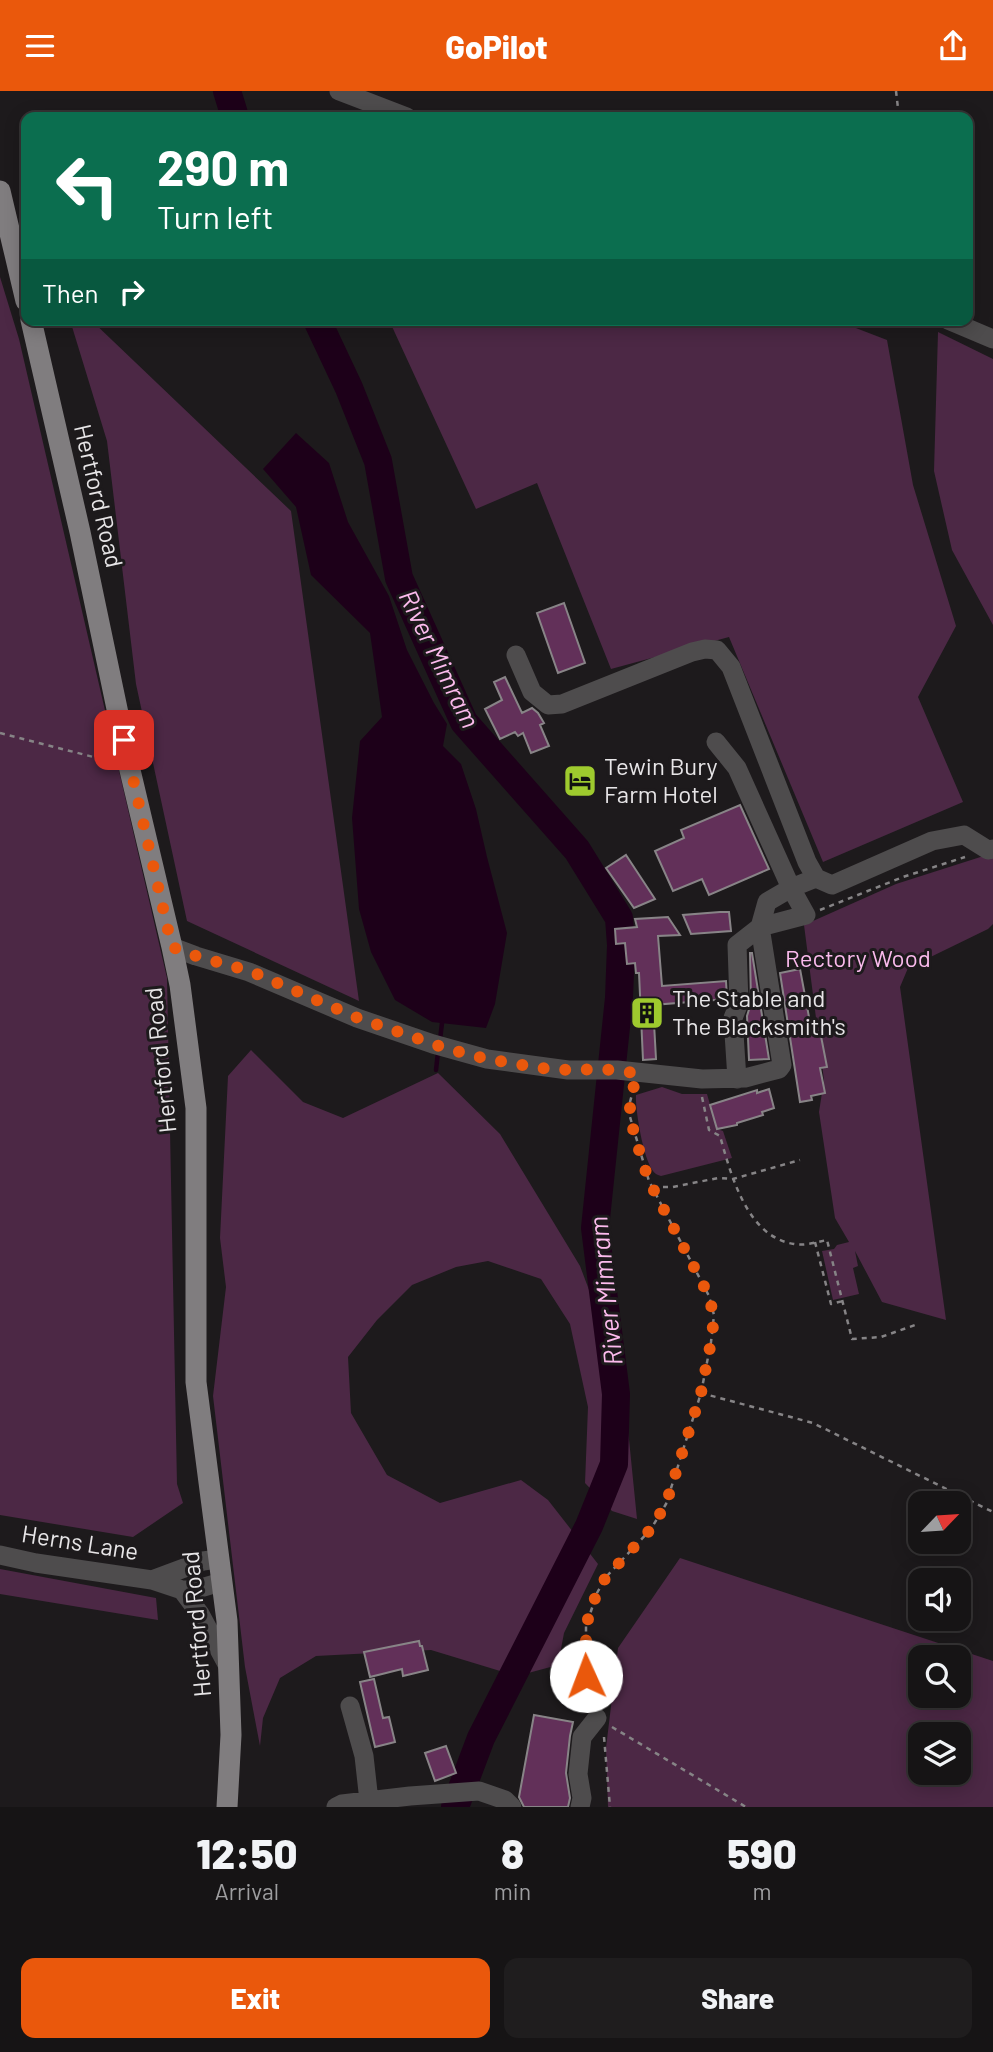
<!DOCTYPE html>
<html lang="en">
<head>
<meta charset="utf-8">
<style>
  :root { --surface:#161415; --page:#1f1d1e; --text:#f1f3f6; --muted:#9e9ea0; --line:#353334; --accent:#ea580c }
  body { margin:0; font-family:Barlow,sans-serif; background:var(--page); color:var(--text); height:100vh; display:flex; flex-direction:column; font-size:26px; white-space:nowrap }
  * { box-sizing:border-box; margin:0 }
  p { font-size:23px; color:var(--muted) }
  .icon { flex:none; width:38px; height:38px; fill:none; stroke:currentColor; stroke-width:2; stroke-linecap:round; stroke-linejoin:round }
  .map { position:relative; height:1716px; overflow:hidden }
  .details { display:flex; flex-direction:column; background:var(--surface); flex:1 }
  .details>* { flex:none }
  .top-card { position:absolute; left:21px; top:21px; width:952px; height:214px; border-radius:14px; box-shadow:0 4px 18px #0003,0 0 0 2px var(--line); background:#0b6e4f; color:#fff; overflow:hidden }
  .needle { width:46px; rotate:65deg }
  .buttons { position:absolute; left:908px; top:1400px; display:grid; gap:14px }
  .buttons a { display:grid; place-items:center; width:63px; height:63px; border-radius:14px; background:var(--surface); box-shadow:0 4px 18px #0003,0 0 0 2px var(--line); font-size:35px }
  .pin { position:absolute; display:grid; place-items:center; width:60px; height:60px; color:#fff; margin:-30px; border-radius:14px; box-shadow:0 4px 10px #0006 }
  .me { position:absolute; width:77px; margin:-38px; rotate:358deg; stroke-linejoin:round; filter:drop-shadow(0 0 5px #0008) }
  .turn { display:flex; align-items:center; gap:24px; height:147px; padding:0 21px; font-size:32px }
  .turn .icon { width:91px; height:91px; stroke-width:2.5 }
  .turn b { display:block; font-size:49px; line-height:60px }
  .then { display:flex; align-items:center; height:66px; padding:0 21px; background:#0003; gap:14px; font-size:26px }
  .eta { display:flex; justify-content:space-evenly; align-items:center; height:119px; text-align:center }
  .eta b { font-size:42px; font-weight:800; line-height:49px }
  .action { display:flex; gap:14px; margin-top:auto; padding:14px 21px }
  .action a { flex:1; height:80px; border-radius:14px; background:var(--accent); color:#fff; font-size:28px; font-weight:800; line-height:80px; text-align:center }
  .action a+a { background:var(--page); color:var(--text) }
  header { display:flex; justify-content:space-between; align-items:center; height:91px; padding:0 21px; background:var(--accent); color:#fff; font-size:32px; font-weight:800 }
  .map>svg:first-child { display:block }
  .green { fill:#4c2845; fill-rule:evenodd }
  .water { fill:#1d0019 }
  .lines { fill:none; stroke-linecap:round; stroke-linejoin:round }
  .stream { stroke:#1d0019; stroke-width:4.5 }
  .river { stroke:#1d0019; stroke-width:28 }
  .building { fill:#623059; stroke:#888487; stroke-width:2 }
  .path { stroke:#868486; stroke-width:2.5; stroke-dasharray:5 5; stroke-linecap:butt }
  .minor { stroke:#4e4c4d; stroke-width:19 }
  .major { stroke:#807d7f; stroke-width:21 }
  .route { stroke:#ea580c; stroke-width:12; stroke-dasharray:0 21.6 }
  .labels { text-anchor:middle; stroke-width:6; stroke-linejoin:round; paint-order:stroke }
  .street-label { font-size:24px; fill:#e7e5e7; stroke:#1d1a1c }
  .poi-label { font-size:24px; fill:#e7e5e7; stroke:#1d1a1c; text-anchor:start }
  .park-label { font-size:24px; fill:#fabaec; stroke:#1d1a1c }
  .water-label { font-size:26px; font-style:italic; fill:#fcbbed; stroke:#1d1a1c }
</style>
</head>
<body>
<header><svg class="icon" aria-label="menu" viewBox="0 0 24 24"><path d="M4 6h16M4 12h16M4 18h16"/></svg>GoPilot<svg class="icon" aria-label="share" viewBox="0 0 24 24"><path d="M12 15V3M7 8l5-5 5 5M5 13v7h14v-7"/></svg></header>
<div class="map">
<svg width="993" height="1716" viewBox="0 0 993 1716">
  <rect width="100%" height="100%" fill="#1d1a1c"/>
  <!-- green -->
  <path class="green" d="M0,186L19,248L167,887L177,1393L183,1412L133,1446L0,1424Z
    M70,229H91L291,420L359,910L187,830L136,593L107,350Z
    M389,229H835L887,249L913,394L956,535L918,606L963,711L823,771L729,546L611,578L537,392L476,418Z
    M938,241L993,268V534L952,459L934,380Z
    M993,762V833L988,838L908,877L900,896L946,1229L882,1211L855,1160L858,1175L853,1177L859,1203L833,1209L822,1160L834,1158L837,1154L849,1151L835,1127L819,1021L824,989L804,834L896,793Z
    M251,959L303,1011L343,1027L438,982L500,1043L580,1175L623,1289L637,1428L612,1420L585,1392L588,1316L570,1233L541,1188L488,1170L456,1176L412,1194L377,1229L348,1266L351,1322L387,1384L440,1412L521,1389L548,1409L598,1473L564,1542L558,1574L517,1585L431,1559L316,1565L280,1587L263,1627L260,1655L245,1576L213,1305L226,1196L220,1147L228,985Z
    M662,996L682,1003H707L717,1038L723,1040L732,1067L661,1085C659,1084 657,1084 656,1083C644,1075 635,1018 636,1004Z
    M680,1467L993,1570V1716H608L606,1657L618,1557ZM920,1566H959V1605H920ZM920,1643H959V1682H920Z
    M0,1478L156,1507L158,1529L0,1503Z"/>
  <!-- water -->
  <path class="water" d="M296,342L329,372L348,431L389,505L407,559L434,612L447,633L443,655L461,673L476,718L487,766L507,842L495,913L486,937L432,931L395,909L371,861L359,818L352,727L360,650L382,626L370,542L311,484L296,416L263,378Z"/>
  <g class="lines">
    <!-- stream -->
    <path class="stream" d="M440,949L442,932
      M436,979L438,961"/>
    <!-- river -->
    <path class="river" d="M227,0L235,26
      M317,229L349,297L378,370L399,487L464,631L577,759L619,827L621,854L619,907L595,1137L616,1303L614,1373L589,1435L481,1647L455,1716"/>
  </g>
  <!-- building -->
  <path class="building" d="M564,512L585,572L558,582L537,522Z
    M505,586L522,622L532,617L538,622L544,632L540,634L549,655L531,662L523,642L518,645L515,641L500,648L485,618L502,609L494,591Z
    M740,714L769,778L709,804L702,788L673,800L655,760L684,747L681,739Z
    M626,764L655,808L634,817L606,777Z
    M720,821H729L731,840L691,843L683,824Z
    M668,826L680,844L658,845L662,895L726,890L727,908L653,914L656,968L643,969L639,882H636L635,872L627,873L625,852L616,853L615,838L637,836L635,828Z
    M750,862H752L769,968L749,969L747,925L751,912Z
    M800,878L812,942L820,940L827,976L820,977L825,1002L811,1005L812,1009L800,1011L780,882Z
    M769,998L774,1017L762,1021L763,1024L737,1032V1034L717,1038L710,1014L757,999V1002Z
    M419,1550L420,1555H422L428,1579L403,1585L402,1578L370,1586L364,1561Z
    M374,1588L383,1627L389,1626L395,1651L375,1656L360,1591Z
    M534,1624L573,1631L570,1645L566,1682L570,1707L568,1716H524L519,1706Z
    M446,1655L456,1682L435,1690L425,1662Z"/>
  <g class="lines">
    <!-- path -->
    <path class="path" d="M896,0L899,26
      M0,642L109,670
      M820,819L903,786L965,766
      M702,1006L709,1039L720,1045C731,1084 747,1146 794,1153C805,1155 817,1151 827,1149L852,1248L881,1246L918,1233
      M653,1096H673L718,1087L733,1088L800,1069
      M815,1151L831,1213L843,1210
      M701,1302L813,1332L993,1421
      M591,1610L586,1585V1535L597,1502L606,1486L651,1438L666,1413L701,1302L711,1251L714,1224L709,1205L649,1090L630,1026V1011L634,996
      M612,1636L746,1716
      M604,1646L610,1716"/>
    <!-- minor -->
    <path class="minor" d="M339,0L407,26
      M948,229L993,248
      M516,564L532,601L548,614L562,613L692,561L705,558L717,559L731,576L807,771L816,787
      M716,651L737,677L791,797L806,824L760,836L737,854L739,912L733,927L737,988
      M172,856L196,865L249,881L357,927L433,953L487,968L568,979H617L702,988L745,987L779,978L782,974L760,836L767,811L791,797L816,787L832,794L932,750L964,744L988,759L993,758
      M0,1464L36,1472L152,1489L182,1499H194L221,1491
      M152,1489L203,1470L218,1468
      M182,1499L200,1523L229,1577
      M350,1615L364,1665L369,1710
      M336,1716L342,1713L410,1705L479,1700L505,1709L512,1716
      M580,1716L582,1707L578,1683L582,1646L597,1627"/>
    <!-- major -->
    <path class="major" d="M0,100L26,210
      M31,229L80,441L129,675L172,856L180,894L196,1017V1291L227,1530L231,1644L227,1716"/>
  </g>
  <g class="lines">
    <!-- route -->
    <path class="route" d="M124,649L172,856L196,865L250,880L358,927L445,957L487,968L541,977L568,979L601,978L637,982L630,1011V1027L641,1066L649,1090L709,1205L714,1227L711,1251L701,1302L666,1413L651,1438L606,1486L597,1502L591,1518L586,1535V1585"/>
  </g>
  <!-- icons -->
  <defs>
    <symbol id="hotel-square" viewBox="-11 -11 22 22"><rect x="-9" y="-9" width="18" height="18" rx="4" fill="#9eca2e" stroke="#1d1a1c"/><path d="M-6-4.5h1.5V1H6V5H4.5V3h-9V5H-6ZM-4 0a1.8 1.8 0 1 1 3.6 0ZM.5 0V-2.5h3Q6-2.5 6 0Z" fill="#111"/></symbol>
    <symbol id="building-square" viewBox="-11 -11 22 22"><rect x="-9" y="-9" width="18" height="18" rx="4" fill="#9eca2e" stroke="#1d1a1c"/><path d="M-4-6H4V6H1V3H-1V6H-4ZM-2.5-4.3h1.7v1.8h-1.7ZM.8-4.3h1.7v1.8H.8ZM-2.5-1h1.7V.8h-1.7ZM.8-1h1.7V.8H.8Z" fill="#111"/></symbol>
  </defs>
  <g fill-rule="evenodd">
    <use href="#hotel-square" x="561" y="671" width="38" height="38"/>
    <use href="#building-square" x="628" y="903" width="38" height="38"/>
  </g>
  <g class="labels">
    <!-- street labels -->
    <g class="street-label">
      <text transform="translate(98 405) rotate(77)" y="8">Hertford Road</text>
      <text transform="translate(161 969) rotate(-96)" y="8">Hertford Road</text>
      <text transform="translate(80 1452) rotate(9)" y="8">Herns Lane</text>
      <text transform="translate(197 1533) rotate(-95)" y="8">Hertford Road</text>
    </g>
    <!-- poi labels -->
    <g class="poi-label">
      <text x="604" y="684">Tewin Bury<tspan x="604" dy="28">Farm Hotel</tspan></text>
      <text x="672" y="916">The Stable and<tspan x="672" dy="28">The Blacksmith's</tspan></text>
    </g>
    <!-- park labels -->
    <g class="park-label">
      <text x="858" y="876">Rectory Wood</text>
    </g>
    <!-- water labels -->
    <g class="water-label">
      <text transform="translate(439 568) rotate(64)" y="9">River Mimram</text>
      <text transform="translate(606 1200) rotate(-96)" y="9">River Mimram</text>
    </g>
  </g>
</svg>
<div class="buttons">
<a><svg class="needle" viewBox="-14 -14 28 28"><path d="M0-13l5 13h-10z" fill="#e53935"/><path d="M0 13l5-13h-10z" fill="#9e9ea0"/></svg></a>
<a><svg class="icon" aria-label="sound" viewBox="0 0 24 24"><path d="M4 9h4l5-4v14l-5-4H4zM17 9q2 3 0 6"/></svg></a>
<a><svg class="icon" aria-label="search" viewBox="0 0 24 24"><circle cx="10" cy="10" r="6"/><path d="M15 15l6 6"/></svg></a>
<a><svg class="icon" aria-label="layers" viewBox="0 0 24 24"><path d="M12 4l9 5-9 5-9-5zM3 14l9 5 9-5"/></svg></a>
</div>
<div class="pin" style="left:124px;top:649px;background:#d93025"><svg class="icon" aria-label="arrive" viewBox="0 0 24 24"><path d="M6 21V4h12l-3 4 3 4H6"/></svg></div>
<svg class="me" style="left:586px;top:1585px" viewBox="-20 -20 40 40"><circle r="19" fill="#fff"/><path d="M0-13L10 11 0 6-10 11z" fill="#ea580c"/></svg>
<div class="top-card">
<div class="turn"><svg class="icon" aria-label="left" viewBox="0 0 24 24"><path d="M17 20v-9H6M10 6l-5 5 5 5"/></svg><div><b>290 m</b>Turn left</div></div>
<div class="then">Then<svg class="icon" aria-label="right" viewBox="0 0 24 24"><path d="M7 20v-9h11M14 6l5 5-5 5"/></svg></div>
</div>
</div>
<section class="details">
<div class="eta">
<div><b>12:50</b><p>Arrival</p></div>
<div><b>8</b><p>min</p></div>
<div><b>590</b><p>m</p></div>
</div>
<div class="action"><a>Exit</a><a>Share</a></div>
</section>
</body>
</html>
